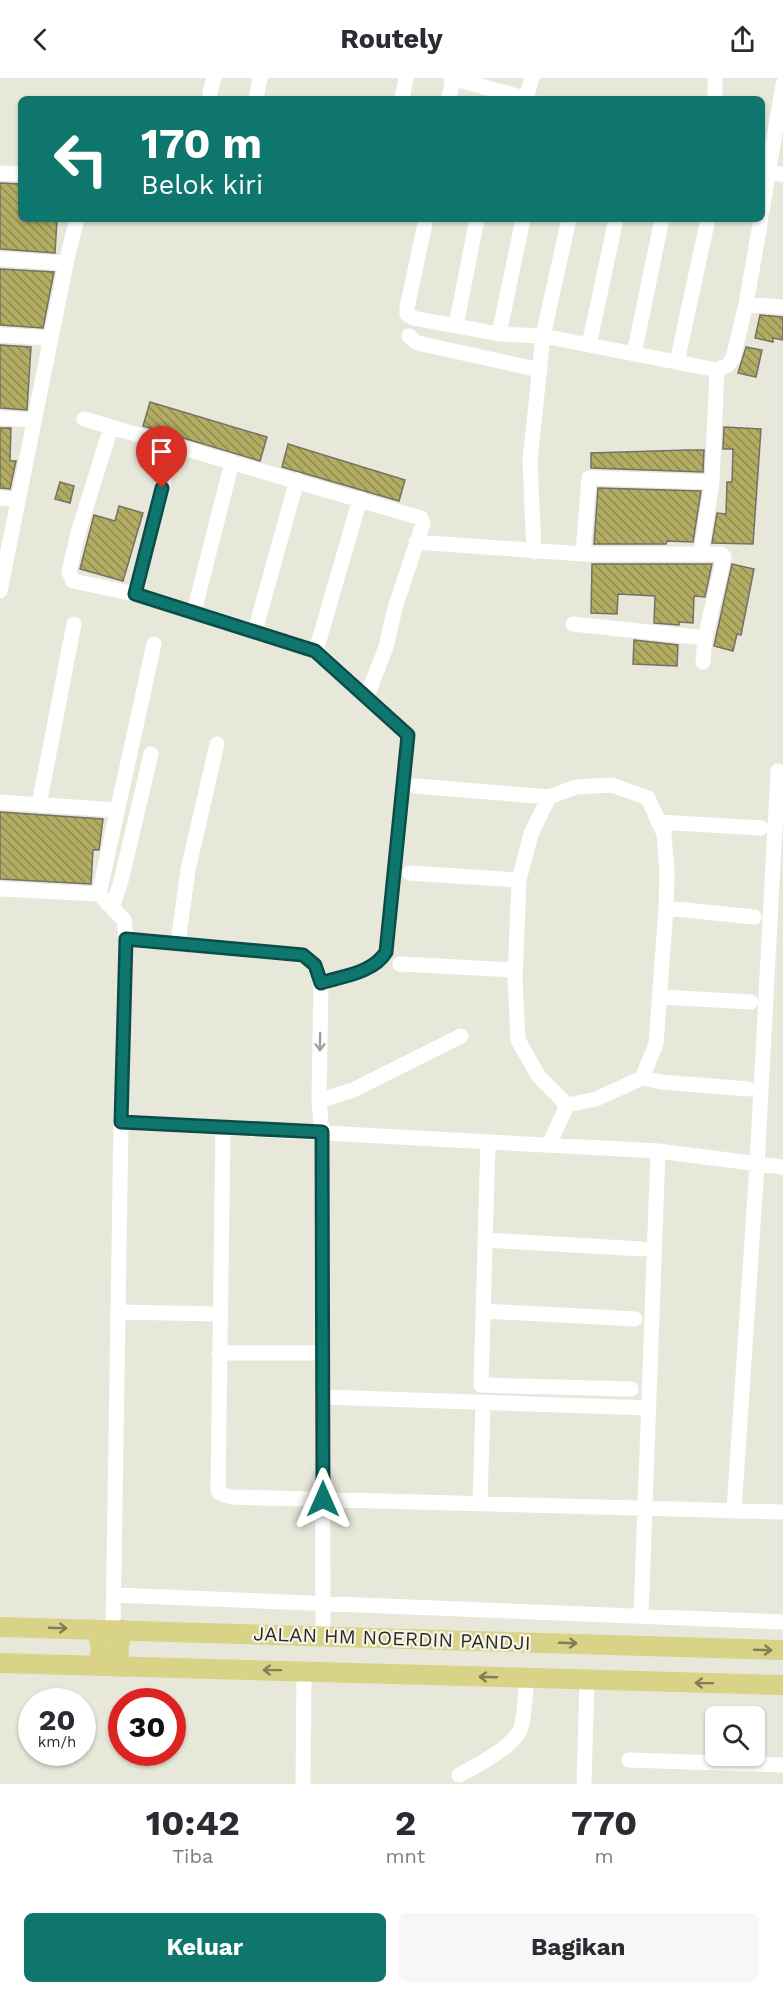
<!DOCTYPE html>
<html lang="id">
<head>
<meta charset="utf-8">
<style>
  :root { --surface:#fff; --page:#f7f7f7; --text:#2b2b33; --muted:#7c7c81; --accent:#0f766e }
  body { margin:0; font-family:"Work Sans",sans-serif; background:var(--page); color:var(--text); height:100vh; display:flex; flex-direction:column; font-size:22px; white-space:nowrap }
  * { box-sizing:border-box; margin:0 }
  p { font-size:20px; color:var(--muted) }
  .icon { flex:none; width:33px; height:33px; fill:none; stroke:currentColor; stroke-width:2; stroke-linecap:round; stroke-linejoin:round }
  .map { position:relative; height:1706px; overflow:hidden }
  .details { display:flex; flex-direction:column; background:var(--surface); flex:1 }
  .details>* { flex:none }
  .top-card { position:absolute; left:18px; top:18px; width:747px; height:126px; border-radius:9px; box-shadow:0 2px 4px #0004; background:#0f766e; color:#fff; overflow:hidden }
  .controls { position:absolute; left:705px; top:1628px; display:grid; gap:12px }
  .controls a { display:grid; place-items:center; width:60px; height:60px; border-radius:9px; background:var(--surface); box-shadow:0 2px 4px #0004; font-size:30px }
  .speed { position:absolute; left:18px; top:1610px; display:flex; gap:12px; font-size:30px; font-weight:700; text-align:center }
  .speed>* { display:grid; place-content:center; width:78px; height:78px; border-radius:50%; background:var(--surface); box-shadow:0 2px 4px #0004; line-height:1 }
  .speed small { font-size:15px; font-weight:400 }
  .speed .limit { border:9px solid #d22; background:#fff; color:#111 }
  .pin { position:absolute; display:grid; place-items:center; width:51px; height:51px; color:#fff; margin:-62px -26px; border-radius:50% 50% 50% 0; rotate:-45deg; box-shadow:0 0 6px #0007 }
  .pin .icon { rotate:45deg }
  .me { position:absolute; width:66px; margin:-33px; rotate:0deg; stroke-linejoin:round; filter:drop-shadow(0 0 4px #0008) }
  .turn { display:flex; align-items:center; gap:21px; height:126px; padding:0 24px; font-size:27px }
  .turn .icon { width:78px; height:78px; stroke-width:2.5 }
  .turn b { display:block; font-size:42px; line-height:51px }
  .eta { display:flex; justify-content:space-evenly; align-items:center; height:102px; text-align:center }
  .eta b { font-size:36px; font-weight:700; line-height:42px }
  .button { display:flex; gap:12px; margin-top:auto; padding:12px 24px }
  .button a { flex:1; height:69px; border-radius:9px; background:var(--accent); color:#fff; font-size:24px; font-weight:700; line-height:69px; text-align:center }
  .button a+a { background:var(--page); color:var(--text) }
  header { display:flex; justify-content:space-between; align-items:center; height:78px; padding:0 24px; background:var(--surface); font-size:27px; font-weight:700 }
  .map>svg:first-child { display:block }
  .building { fill:url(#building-back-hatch); stroke:#737266; stroke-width:1.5 }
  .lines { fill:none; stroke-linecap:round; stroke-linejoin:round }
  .minor { stroke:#fff; stroke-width:15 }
  .major { stroke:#d9d388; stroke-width:20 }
  .oneway { stroke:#a0a09d }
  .oneway2 { stroke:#827f57 }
  .route-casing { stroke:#0a4d48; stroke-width:15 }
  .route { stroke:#0f766e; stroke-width:10 }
  .labels { text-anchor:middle; stroke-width:4.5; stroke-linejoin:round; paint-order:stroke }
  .street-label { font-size:20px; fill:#2c2b26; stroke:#f6f5e7 }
</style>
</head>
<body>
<header><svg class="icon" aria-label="back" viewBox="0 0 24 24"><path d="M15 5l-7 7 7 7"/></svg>Routely<svg class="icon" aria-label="share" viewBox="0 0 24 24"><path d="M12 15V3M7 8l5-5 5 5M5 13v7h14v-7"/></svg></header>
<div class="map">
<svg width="783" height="1706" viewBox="0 0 783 1706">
  <defs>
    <pattern id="building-back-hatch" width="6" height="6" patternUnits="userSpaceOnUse" patternTransform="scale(1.5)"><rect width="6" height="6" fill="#b3ac63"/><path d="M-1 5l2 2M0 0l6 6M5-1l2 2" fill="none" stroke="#928c51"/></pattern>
  </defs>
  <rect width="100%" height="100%" fill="#e8e8da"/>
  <!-- building -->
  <path class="building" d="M0,105L21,106V141L57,142L55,175L0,171Z
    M0,191L54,194L43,250L0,247Z
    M760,237L783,239V262L773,260V264L755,260Z
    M0,267L31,269L27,332L0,330Z
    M746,269L762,272L756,299L738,295Z
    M150,324L267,359L260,383L143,348Z
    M724,349L761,351L753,466L712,465L717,435L726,436L727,404H732L733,371H723Z
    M0,350H11L10,383H16L10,411L0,410Z
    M288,366L405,402L399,423L282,389Z
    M688,372H704L703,394L591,390V375Z
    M60,404L74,408L70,425L55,421Z
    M598,410L701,413L693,464L667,463L666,466H594Z
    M119,428L143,435L123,503L80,491L94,437L115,443Z
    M592,486H712L705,519L694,518L693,545L679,544V547L654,545L655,518L618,516L617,536L591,535Z
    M732,486L754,491L741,557L737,556L733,573L714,568Z
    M634,562L678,567L677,588L633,586Z
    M0,734L103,741L99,772H93L91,806L0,801Z"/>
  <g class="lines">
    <!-- minor -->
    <path class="minor" d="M451,0L528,21
      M210,15L214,0
      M526,20L532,0
      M256,21L260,0
      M402,21L406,0
      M449,21L453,0
      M715,21V0
      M762,90L783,97
      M0,95L21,96
      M762,133L783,6
      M426,141L407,230V236L413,240L499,256L543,258L717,292L728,287L733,280L746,226L761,141
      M0,181L66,185
      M746,226L783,229
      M456,247L477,141
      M499,256L523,141
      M0,257L51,260
      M409,258L416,264L422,266L540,292
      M589,267L616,141
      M634,276L662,141
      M677,284L708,141
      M0,340L34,342
      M84,341L421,440L423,446L395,530L386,569L367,618
      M111,349L78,455L69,494L73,503L135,516L316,573L408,657L386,874C373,895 344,898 321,905
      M0,420L18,422
      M416,464L583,476H721L724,479L705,560L703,584
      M534,474L530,383L543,258L569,141
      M701,475L712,404L717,292
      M583,476L589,400L712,404
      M0,513L66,185L77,141
      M135,516L173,367
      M194,534L232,384
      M573,546L705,560
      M255,553L297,402
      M316,573L360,421
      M612,707L648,720L664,756L667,794L666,830L656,966L642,1000L596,1021L567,1027L539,999L518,962L515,901L519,802L531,756L549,719L576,709Z
      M415,708L549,719
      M0,724L117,732
      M39,727L74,546
      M658,744L761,750
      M410,795L519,802
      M0,811L99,816L124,842L126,861L121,1044L658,1073L783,1089
      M99,816L154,566
      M112,830L121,803L151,676
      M666,830L754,839
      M126,861L303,877L315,887L321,905L319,1023L322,1054L323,1557
      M178,865L188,792L217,666
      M400,886L515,892
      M660,919L751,924
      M642,1000L661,1004L748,1011
      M319,1023L353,1012L461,958
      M223,1050L218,1412L220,1415L231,1419L783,1434
      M488,1064L481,1307L631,1311
      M549,1067L567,1027
      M485,1162L642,1171
      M483,1233L635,1241
      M118,1234L220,1236
      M219,1275H323
      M323,1319L648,1330
      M480,1425L483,1325
      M734,1433L757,1087L778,693
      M114,1517L783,1544
      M641,1538L658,1073
      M113,1552L121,1044
      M629,1682L783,1687
      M459,1697C475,1689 512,1669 520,1652C524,1645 526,1610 527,1600
      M303,1706L304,1593
      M584,1706L587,1602"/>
    <!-- major -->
    <path class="major" d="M0,1549L783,1572
      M97,1552L101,1572L98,1588
      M0,1585L783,1607
      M122,1589C116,1576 119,1565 123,1552"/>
  </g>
  <!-- one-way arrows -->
  <defs><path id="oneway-shaft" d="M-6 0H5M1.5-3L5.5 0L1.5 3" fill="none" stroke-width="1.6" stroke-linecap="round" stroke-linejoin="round" transform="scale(1.5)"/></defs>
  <use class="oneway" href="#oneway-shaft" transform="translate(320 964) rotate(91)"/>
  <g class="oneway2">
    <use href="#oneway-shaft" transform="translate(58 1550) rotate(2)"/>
    <use href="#oneway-shaft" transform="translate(568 1565) rotate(2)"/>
    <use href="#oneway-shaft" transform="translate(763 1572) rotate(2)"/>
    <use href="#oneway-shaft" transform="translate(272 1592) rotate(-179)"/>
    <use href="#oneway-shaft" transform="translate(488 1599) rotate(-178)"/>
    <use href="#oneway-shaft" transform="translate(704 1605) rotate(-179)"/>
  </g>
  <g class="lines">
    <defs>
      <path id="route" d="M162,410L135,516L315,573L408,657L386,874C373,895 343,898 321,905L315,887L303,877L126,861L121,1044L322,1054L323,1421"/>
    </defs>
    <!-- route casing -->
    <use href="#route" class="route-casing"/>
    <!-- route -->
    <use href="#route" class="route"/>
  </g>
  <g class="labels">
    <!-- street labels -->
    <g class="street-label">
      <text transform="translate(392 1560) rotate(2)" y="7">JALAN HM NOERDIN PANDJI</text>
    </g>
  </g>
</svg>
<div class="controls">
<a><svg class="icon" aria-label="search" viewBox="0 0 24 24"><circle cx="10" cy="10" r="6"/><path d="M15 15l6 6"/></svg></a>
</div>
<div class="speed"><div>20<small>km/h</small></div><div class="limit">30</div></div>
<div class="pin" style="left:162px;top:410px;background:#d93025"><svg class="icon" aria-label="arrive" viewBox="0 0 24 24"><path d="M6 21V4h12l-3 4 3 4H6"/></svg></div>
<svg class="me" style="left:323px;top:1421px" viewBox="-20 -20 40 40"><path d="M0-17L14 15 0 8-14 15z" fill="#0f766e" stroke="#fff" stroke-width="4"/></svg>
<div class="top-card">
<div class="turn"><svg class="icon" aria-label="left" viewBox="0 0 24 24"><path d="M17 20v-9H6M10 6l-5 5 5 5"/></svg><div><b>170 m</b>Belok kiri</div></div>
</div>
</div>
<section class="details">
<div class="eta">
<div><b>10:42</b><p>Tiba</p></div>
<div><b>2</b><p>mnt</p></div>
<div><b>770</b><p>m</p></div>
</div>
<div class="button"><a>Keluar</a><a>Bagikan</a></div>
</section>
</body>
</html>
